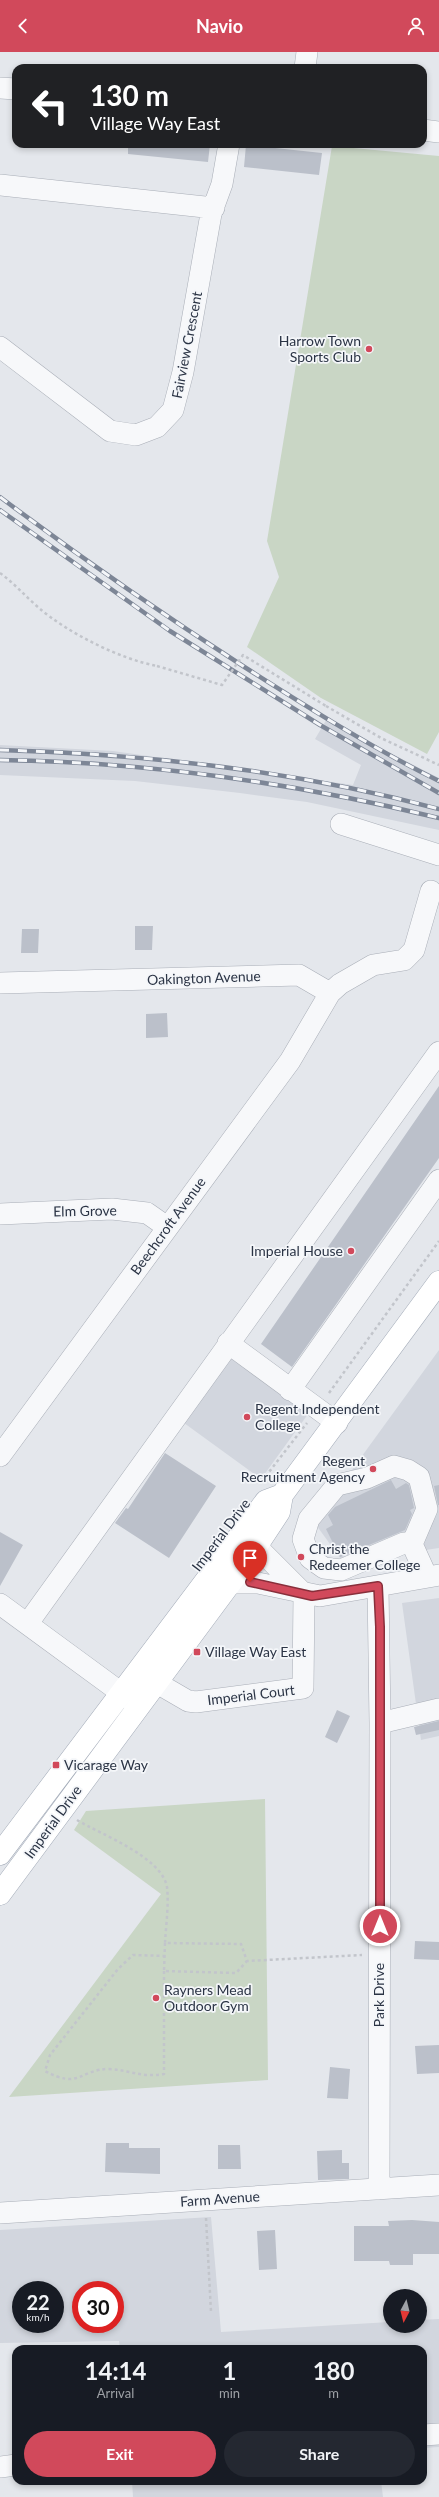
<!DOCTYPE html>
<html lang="en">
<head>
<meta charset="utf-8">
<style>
  :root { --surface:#171b24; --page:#242831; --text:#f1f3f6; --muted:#9ea1a6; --accent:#d1495b }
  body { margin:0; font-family:Lato,sans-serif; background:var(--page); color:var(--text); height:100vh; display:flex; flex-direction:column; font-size:15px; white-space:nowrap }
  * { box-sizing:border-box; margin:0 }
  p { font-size:13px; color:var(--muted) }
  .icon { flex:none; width:22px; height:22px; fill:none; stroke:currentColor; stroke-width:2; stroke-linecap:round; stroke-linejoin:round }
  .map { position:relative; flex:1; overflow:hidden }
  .details { position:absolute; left:12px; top:2293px; width:415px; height:140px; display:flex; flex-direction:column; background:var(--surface); border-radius:12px; box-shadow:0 2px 6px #0003 }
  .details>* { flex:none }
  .guide { position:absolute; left:12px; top:12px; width:415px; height:84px; border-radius:12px; box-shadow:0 2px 6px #0003; background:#202124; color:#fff; overflow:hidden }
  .needle { width:26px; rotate:187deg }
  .fabs { position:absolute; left:383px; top:2237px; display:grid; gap:8px }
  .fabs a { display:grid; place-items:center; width:44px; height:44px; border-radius:50%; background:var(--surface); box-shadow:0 2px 6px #0003; font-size:20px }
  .speed { position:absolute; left:12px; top:2229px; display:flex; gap:8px; font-size:20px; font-weight:700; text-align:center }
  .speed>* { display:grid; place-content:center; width:52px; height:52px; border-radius:50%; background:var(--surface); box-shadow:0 2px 6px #0003; line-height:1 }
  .speed small { font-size:10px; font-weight:400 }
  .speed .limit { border:6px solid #d22; background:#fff; color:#111 }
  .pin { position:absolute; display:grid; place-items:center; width:34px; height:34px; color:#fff; margin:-41px -17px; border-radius:50% 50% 50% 0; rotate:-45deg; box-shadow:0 0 4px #0007 }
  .pin .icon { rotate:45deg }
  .me { position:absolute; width:44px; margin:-22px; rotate:0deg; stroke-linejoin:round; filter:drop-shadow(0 0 3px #0008) }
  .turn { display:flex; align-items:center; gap:14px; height:84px; padding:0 12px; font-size:18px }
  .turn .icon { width:52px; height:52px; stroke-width:2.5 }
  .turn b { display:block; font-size:28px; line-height:34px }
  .eta { display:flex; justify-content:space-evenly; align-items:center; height:68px; text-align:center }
  .eta b { font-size:24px; font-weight:700; line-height:28px }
  .primary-button { display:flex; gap:8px; margin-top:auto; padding:8px 12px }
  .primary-button a { flex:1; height:46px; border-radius:24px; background:var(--accent); color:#fff; font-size:16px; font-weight:700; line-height:46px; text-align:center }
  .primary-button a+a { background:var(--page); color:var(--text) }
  header { display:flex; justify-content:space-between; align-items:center; height:52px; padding:0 12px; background:var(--accent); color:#fff; font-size:18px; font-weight:700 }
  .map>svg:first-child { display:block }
  .built { fill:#d2d6de; fill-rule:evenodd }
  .green { fill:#c9d6c5 }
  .building { fill:#bbc0ca }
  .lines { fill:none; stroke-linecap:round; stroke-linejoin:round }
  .minor-casing { stroke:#a9aeb7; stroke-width:22 }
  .major-casing { stroke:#a3abb8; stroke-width:23 }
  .path { stroke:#c2c5cb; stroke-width:2.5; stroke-dasharray:3 3; stroke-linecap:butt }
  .minor { stroke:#f7f8fa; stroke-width:21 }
  .major { stroke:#fff; stroke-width:22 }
  .rail-casing { stroke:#7d8696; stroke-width:4.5 }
  .rail { stroke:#f4f6f9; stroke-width:3; stroke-dasharray:9; stroke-linecap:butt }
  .path-bridge { stroke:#c2c5cb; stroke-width:2.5; stroke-dasharray:3 3; stroke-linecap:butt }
  .route-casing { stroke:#882f3b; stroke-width:10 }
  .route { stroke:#d1495b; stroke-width:7 }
  .poi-dot { fill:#d1495b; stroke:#f4f6f9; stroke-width:1.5 }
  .labels { text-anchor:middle; stroke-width:3.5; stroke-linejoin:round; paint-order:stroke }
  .poi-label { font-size:14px; fill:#2b3445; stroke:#f4f6f9; text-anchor:start }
  .street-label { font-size:14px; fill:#2b3445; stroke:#f4f6f9 }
</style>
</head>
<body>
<header><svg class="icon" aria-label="back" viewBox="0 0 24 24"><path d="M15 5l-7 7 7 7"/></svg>Navio<svg class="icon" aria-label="person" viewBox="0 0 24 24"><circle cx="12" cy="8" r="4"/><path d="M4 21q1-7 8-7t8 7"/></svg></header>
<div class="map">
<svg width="439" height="2445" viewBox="0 0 439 2445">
  <rect width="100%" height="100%" fill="#e4e7ec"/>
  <!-- built -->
  <path class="built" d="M328,665L378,695L439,726V778L307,750L240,741L135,729L0,723V693L113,699L353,733L361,713L315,687Z
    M439,1298V1496L343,1510L314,1470Z
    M234,1303L311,1358L261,1427L184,1371Z
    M439,1546V1684L421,1688L402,1551Z
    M211,2165L221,2280L390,2270V2274H420V2268L439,2267V2395L423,2396V2297H120L119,2289L0,2291V2178ZM21,2238H55V2272H21ZM81,2238H115V2272H81Z
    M132,2429H381L383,2445H133Z"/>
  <!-- green -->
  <path class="green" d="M332,94L439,104V680L427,702L321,646L247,595L279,525L267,489Z
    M265,1747L268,2028L9,2045L161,1842L74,1778L86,1759Z"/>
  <!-- building -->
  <path class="building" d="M128,92H210L208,110L128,102Z
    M246,93L322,101L319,123L244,115Z
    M135,874H153L152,898H135Z
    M22,877H39L38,901H21Z
    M167,961L168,985L146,986V962Z
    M439,1034V1106L292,1315L261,1292Z
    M165,1401L216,1434L169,1506L115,1471L126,1456L128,1457Z
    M391,1428L396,1437L406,1431L409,1433L414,1456L410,1458L412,1462L405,1478L340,1505L326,1477L333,1473L328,1463L335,1455Z
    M439,1433V1453H438L434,1434Z
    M0,1480L23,1493L0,1534Z
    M337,1658L350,1664L337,1691L325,1685Z
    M439,1669V1678L416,1683L414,1675Z
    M415,1889L439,1890V1908L414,1907Z
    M439,1993V2021L417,2022L415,1994Z
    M330,2015L350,2017L348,2047L327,2046Z
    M106,2091H129V2096H160V2122L105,2120Z
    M218,2093H240L241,2117H218Z
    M342,2098V2111H349V2127L318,2128L317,2099Z
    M412,2168L439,2170V2202H413V2213H390L389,2209H354V2174H389L388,2169Z
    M275,2178L277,2217L259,2218L257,2179Z"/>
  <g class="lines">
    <defs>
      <path id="minor" d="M305,16L307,0
        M0,36L16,37
        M423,78L439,80
        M0,133L214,156
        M0,295L110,379L136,383L157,375L173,358L183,320L211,162L222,132L229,92
        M341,772L439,803
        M0,931L299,923L330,941L340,932L373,913L404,908L414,898L431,839
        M0,1162L112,1157L147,1161L167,1175
        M228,1291L337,1371
        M290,1338L439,1128
        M0,1404L290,1009L330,941
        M394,1414L408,1418L419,1425L427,1457L412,1492L404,1491L341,1518L324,1516L310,1506L303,1487L309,1467L337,1433L367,1426Z
        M251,1477L262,1500L304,1542
        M412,1492L427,1525
        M230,1531H258L320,1544L439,1523
        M378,1534L380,1671L379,2137
        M0,1552L135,1651
        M28,1571L439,1000
        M157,1631L188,1649L196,1650L303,1636L304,1542
        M380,1671L439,1657
        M0,2161L439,2133
        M423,2383L439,2382
        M0,2415L16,2413"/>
      <path id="major" d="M0,1802L266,1449L282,1443
        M0,1842L248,1507L279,1460L282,1443L439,1230"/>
    </defs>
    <!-- minor casing -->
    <use href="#minor" class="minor-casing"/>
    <!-- major casing -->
    <use href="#major" class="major-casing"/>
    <!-- path -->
    <path class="path" d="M0,521C14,531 25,544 39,556C68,581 120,607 157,614
      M326,654L381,686L439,713
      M329,1341L439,1189
      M262,1429L307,1371
      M77,1768C100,1782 162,1805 167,1835C169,1852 166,1873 165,1891L241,1892L247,1909L362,1903
      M165,1891L164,1919L236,1921L247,1909
      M164,1919V2022C142,2026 129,2018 109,2017C80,2017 80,2038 45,2019L50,2003L118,1917L133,1903L166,1904
      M206,2166L211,2260"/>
    <!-- minor -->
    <use href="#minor" class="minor"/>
    <!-- major -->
    <use href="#major" class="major"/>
    <defs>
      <path id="rail" d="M0,445C80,505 162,562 246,616C309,656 372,696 439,729
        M0,458L170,579L320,673L439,741
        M0,698C147,702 297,719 439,757
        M0,708C148,710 295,731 439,766"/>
    </defs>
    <!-- rail casing -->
    <use href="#rail" class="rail-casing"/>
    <!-- rail -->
    <use href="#rail" class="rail"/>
    <!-- path-bridge -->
    <path class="path-bridge" d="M157,614L222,633L243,603L326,654"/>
  </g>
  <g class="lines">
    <defs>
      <path id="route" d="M250,1530L312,1544L378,1534L380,1575V1874"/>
    </defs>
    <!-- route casing -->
    <use href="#route" class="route-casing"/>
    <!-- route -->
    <use href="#route" class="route"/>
  </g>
  <!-- markers -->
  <g class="poi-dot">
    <circle cx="369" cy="297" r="4"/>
    <circle cx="351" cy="1199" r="4"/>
    <circle cx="247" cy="1365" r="4"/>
    <circle cx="373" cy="1417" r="4"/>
    <circle cx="301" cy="1505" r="4"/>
    <rect x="193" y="1596" width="8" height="8" rx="2"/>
    <rect x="52" y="1709" width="8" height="8" rx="2"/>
    <circle cx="156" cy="1946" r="4"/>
  </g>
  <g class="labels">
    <!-- poi labels -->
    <g class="poi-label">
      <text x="361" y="294" text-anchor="end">Harrow Town<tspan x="361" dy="16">Sports Club</tspan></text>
      <text x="343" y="1204" text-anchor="end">Imperial House</text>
      <text x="255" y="1362">Regent Independent<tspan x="255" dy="16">College</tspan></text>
      <text x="365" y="1414" text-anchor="end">Regent<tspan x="365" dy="16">Recruitment Agency</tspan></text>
      <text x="309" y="1502">Christ the<tspan x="309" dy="16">Redeemer College</tspan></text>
      <text x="205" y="1605">Village Way East</text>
      <text x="64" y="1718">Vicarage Way</text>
      <text x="164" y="1943">Rayners Mead<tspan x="164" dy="16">Outdoor Gym</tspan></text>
    </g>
    <!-- street labels -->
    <g class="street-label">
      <text transform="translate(187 293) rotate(-79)" y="5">Fairview Crescent</text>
      <text transform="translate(204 926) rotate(-2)" y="5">Oakington Avenue</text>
      <text transform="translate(85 1159) rotate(-1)" y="5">Elm Grove</text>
      <text transform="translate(168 1174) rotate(-54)" y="5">Beechcroft Avenue</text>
      <text transform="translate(221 1483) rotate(-53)" y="5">Imperial Drive</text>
      <text transform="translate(251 1643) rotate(-7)" y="5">Imperial Court</text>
      <text transform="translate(53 1770) rotate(-54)" y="5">Imperial Drive</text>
      <text transform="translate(379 1943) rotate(-90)" y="5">Park Drive</text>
      <text transform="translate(220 2147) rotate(-4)" y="5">Farm Avenue</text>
    </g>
  </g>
</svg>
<div class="fabs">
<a><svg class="needle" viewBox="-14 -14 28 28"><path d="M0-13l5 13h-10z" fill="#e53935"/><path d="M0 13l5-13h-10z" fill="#9ea1a6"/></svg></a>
</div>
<div class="speed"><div>22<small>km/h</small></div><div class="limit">30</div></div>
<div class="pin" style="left:250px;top:1530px;background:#d93025"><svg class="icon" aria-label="arrive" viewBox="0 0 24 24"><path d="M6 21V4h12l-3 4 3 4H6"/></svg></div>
<svg class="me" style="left:380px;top:1874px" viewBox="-20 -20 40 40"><circle r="17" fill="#d1495b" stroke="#fff" stroke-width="3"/><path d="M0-11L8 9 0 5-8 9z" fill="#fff"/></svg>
<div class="guide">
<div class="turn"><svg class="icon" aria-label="left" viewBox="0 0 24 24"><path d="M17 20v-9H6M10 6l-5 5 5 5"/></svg><div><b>130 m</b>Village Way East</div></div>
</div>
<section class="details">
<div class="eta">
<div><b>14:14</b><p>Arrival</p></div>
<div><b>1</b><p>min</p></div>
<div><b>180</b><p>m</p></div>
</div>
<div class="primary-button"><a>Exit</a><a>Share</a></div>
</section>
</div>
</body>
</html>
